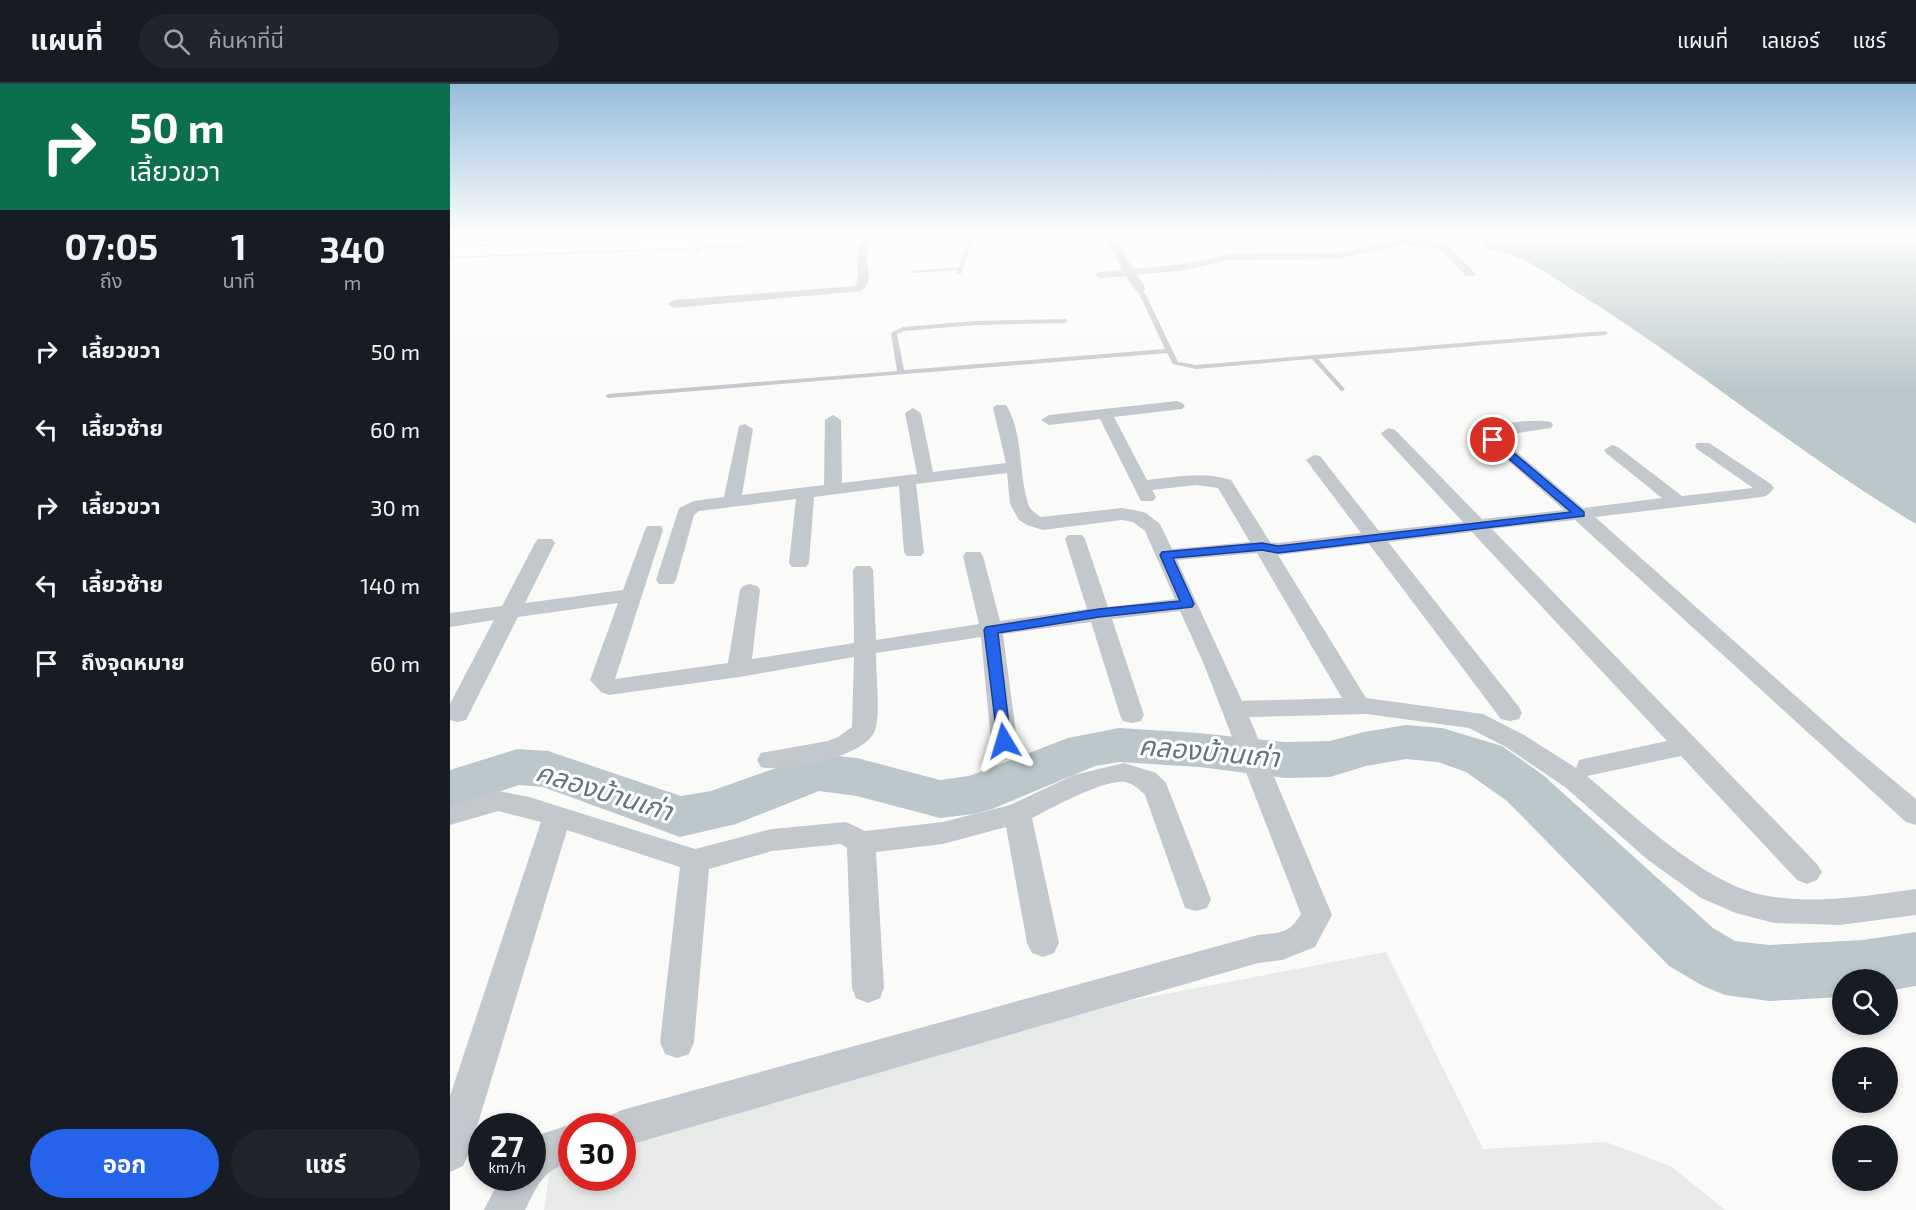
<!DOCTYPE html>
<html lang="th">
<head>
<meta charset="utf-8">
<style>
  :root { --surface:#171b24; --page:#20242c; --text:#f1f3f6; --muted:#9ea1a6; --line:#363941; --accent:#2563eb }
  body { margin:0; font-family:"Exo 2","Noto Sans Thai",sans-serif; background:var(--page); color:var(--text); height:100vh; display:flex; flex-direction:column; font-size:22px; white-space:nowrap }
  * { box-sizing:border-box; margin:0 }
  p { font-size:20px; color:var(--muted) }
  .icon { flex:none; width:33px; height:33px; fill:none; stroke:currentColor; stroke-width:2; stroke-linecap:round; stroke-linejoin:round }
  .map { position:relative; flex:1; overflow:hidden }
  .drawer { display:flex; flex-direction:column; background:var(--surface); width:450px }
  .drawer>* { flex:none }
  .guide { background:#0b6e4f; color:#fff; overflow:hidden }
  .controls { position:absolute; left:1382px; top:885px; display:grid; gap:12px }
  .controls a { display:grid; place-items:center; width:66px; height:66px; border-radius:50%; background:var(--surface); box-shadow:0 3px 9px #0003; font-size:30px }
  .speed { position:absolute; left:18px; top:1029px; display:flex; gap:12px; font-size:30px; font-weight:700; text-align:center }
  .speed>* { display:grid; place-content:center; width:78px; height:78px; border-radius:50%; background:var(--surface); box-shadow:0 3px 9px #0003; line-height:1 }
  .speed small { font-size:15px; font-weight:400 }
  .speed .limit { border:9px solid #d22; background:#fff; color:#111 }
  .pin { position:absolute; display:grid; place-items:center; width:51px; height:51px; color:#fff; margin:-26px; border:3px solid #fff; border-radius:50%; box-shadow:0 2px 6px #0007 }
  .me { position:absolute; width:66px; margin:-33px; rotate:353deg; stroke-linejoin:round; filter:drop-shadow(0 0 4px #0008) }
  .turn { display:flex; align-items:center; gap:21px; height:126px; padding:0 30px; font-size:27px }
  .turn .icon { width:78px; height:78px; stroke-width:2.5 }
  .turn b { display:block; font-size:42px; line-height:51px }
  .eta { display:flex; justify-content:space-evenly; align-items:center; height:102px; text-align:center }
  .eta b { font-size:36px; font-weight:700; line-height:42px }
  .cta { display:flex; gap:12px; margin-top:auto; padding:12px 30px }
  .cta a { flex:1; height:69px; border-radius:36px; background:var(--accent); color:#fff; font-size:24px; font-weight:700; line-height:69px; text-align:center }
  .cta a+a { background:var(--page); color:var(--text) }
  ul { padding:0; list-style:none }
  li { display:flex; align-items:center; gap:18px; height:78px; padding:0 30px }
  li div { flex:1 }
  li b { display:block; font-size:22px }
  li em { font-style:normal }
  header { display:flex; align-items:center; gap:36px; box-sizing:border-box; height:84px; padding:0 30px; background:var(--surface); border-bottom:2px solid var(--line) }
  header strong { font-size:28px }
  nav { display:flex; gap:33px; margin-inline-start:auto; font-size:21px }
  .search { width:420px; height:54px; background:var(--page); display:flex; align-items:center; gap:15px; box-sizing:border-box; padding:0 21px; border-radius:33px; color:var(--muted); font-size:22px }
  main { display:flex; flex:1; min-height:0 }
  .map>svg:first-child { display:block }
  .built { fill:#e8e9e9 }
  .water { fill:#bbc7cb }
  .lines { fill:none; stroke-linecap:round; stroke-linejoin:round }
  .river { fill:#bbc7cb; fill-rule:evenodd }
  .primary-casing { stroke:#b5babe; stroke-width:2 }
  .service { fill:#c3c8cc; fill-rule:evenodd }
  .minor { fill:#c3c8cc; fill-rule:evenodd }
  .primary { fill:#fff; fill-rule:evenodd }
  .route { fill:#2563eb; stroke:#184099; stroke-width:1.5 }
  .labels { text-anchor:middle; stroke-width:6; stroke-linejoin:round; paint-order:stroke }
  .near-water-label { font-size:27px; font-style:italic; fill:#60757c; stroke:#fff }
</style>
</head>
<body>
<header>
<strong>แผนที่</strong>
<div class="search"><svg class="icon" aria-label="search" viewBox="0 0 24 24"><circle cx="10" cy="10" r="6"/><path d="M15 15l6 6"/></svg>ค้นหาที่นี่</div>
<nav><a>แผนที่</a><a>เลเยอร์</a><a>แชร์</a></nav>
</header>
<main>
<section class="drawer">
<div class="guide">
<div class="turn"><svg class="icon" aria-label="right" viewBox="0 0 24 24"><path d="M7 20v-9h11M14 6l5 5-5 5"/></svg><div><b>50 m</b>เลี้ยวขวา</div></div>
</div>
<div class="eta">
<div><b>07:05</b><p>ถึง</p></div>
<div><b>1</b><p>นาที</p></div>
<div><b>340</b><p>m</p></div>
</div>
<ul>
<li><svg class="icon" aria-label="right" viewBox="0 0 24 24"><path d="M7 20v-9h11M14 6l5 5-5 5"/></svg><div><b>เลี้ยวขวา</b></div><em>50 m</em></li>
<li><svg class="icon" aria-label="left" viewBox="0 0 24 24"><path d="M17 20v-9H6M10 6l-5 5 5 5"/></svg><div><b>เลี้ยวซ้าย</b></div><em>60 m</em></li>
<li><svg class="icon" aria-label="right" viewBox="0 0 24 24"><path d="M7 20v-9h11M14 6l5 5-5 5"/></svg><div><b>เลี้ยวขวา</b></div><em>30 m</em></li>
<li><svg class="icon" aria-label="left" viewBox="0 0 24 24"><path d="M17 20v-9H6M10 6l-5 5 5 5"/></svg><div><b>เลี้ยวซ้าย</b></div><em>140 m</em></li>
<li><svg class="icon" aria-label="arrive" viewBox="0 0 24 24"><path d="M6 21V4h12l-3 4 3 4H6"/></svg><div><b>ถึงจุดหมาย</b></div><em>60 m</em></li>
</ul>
<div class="cta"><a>ออก</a><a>แชร์</a></div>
</section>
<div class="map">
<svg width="1466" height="1126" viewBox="0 0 1466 1126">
  <rect width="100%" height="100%" fill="#fafaf8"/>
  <!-- built -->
  <path class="built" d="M936,868L1033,1065L1156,1058L1222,1083L1275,1126H94L101,1077L121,1071L122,1094H172L173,1057L663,920Z"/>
  <!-- water -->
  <path class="water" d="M1034,150H1451L1466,157V440C1348,370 1243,280 1126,208C1099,191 1069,167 1036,166Z"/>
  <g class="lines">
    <!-- river -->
    <path class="river" d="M956,641L992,644L1052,662L1093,691L1263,844L1285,857L1319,861L1413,856L1466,848V902L1437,907V896H1392V913L1319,917L1275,911L1253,902L1219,882L1057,717L1016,688L988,678L956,675L916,682L880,693L835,694L749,683L669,678L645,682L542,725L524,730L490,734L407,712L369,707L286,740L230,753L93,703L69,701L0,724V686L67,665L98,667L231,712L261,707L366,670L407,674L490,696L519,692L618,654L669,644L749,649L835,658L880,657L914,648Z"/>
    <defs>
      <path id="primary" d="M379,150H500L493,154L0,173V163Z"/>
    </defs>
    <!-- primary casing -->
    <use href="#primary" class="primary-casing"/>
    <!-- service -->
    <path class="service" d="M58,150H63L55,156H51V154Z
      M521,150H525L511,190H507L508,186L463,189L460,187L509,183Z
      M252,157L256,158L248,169H244Z
      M690,203L693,205L728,278L746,281L1155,247L1158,249L1155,251L868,275L894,304L895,305L892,307L890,306L862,275L746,285L723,280L717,269L158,314L155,312L158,310L447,287L441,249L453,243L526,237L615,235L618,237L615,239L526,241L454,247L447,250L454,286L715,265L687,205Z"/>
    <!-- minor -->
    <path class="minor" d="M34,150H46L35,157H27V153Z
      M117,150H128L119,156L114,153Z
      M418,150L423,153C421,159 418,166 417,172C417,184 424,200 411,207L224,224L218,220L224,216L405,202C413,188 400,159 418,150Z
      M653,150H663L683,185L735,180L780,170L887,169L952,155H970L996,160L1026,190L1024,192H1016L989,164L952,161L887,175L780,176L735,186L687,191L696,205L690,208L686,207L676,192L650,194L644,191L650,188L672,186Z
      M727,317L732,319L735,322L732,325L664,333L697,396C726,393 753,387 781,396L820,458L828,459L911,449L856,376L864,371L870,372L929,447L1013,438L933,352L931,349L939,344L945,346L1032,435L1114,426L1029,351C1039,339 1086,334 1101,338L1103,341L1101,344L1048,352L1133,424L1212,414L1156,369L1154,366L1162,361L1168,363L1232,412L1303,404L1247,365L1245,362L1247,359H1259L1321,400L1324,404C1320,409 1318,412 1312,413L1145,433L1395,656L1466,715V741L1456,738L1125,436L1042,445L1367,780L1372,788L1367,796L1357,800L1347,796L1231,672L1137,692C1182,730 1246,791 1301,808C1351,823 1416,812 1466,805V831L1390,841L1324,839L1286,829L1251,814L1198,776L1115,703L1056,663L1019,644L917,630L799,633L882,831L865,863L832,876L808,879L172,1063V1042H154L159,1032L172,1026L808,851C831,848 838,851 851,830L753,578L730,527L662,535L694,631L691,637L682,639L673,637L670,631L641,538L553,550L567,657L563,663L554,666L545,663L541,657L531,553L426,569C426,592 430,622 426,643C421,673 335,689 311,683L307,676L311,669L378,657L388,653L402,643L404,573L289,593L159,611L151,608L140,596L168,519L68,533L19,630L16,636L7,638L0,636V620L44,536L0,543V529L52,522L85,459L88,455H102L105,459L75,519L173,506L195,446L197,442H211L213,446L165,595L278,579L290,506L293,502L300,500L307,502L310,506L302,575L404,559L403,486L406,482H420L423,486L426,556L529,540L513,472L516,468H530L533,472L550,537L637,525L615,455L618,451H632L635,455L658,523L725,515L695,447L683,438L672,436L593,446L577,441L569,436L560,420L557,389L466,400L474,468L471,472H457L454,468L449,402L364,413L359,479L356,483H342L339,479L346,415L249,427L244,431L226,496L223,500H209L206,496L229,424L244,417L274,413L289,342L295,340L303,345L292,411L374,401L375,336L383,331L391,336L392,399L467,390L455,329L463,324L471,329L483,388L556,379L543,324L546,321H556C574,350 568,389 578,419C580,426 585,429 591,433L672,424L689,427L696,429L710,440L722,465L800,458L768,404L746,401L702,406L706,413L703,417H691L650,335L599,341L591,336L599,331ZM1022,448L1217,657L1138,674L1129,676L1126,684L1074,651L1033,630L916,614L828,471L919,460L1051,635L1060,637L1069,635L1072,629L1069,623L938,458ZM807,469L892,614L792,617L727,476Z
      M674,679L706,689L716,699L761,815L757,824L746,827L735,824L695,711C689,705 684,700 675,698C654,695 602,724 582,734L609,859L604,869L593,873L582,869L577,859L556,743L493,760L426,768L434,904L430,914L418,919L406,914L402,904L397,764L391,760L322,767L259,785L244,958L239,970L227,974L215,970L210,958L230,783L117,746L19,1069L13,1082L0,1088V1012L91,738L48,727L0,741V721L48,707L79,713L245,765L322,745L396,738L415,747L493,738L560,721L624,691Z
      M122,1040L128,1042H122V1078C91,1087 89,1100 75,1126H34L50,1094H82V1053Z"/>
    <!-- primary -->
    <use href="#primary" class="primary"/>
  </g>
  <!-- sky -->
  <linearGradient id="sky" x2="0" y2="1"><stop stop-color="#96bcdc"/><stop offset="0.49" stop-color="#fdfdfc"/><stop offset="1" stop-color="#fdfdfc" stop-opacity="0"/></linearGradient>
  <rect width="1466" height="307" fill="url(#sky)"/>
  <!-- route -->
  <path class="route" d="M1039,354H1046L1134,428V432L828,469L812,466L723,474L744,520L742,523L649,533L548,549L561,657L559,661H548L534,546L536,543L649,525L730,517L710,471L712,468L812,459L828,462L1121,428L1039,358Z"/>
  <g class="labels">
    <!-- near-water labels -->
    <g class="near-water-label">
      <text transform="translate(759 668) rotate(5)" y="9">คลองบ้านเก่า</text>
      <text transform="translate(154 708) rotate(17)" y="9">คลองบ้านเก่า</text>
    </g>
  </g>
</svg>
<div class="controls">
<a><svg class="icon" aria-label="search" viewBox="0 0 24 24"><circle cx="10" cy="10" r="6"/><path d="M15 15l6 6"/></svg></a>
<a>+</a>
<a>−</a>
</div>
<div class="speed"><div>27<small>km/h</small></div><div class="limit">30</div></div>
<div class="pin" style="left:1043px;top:356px;background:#d93025"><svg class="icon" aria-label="arrive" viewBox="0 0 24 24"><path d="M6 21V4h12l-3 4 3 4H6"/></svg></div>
<svg class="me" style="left:554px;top:657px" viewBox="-20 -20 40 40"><path d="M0-17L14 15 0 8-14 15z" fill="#2563eb" stroke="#fff" stroke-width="4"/></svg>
</div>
</main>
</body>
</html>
